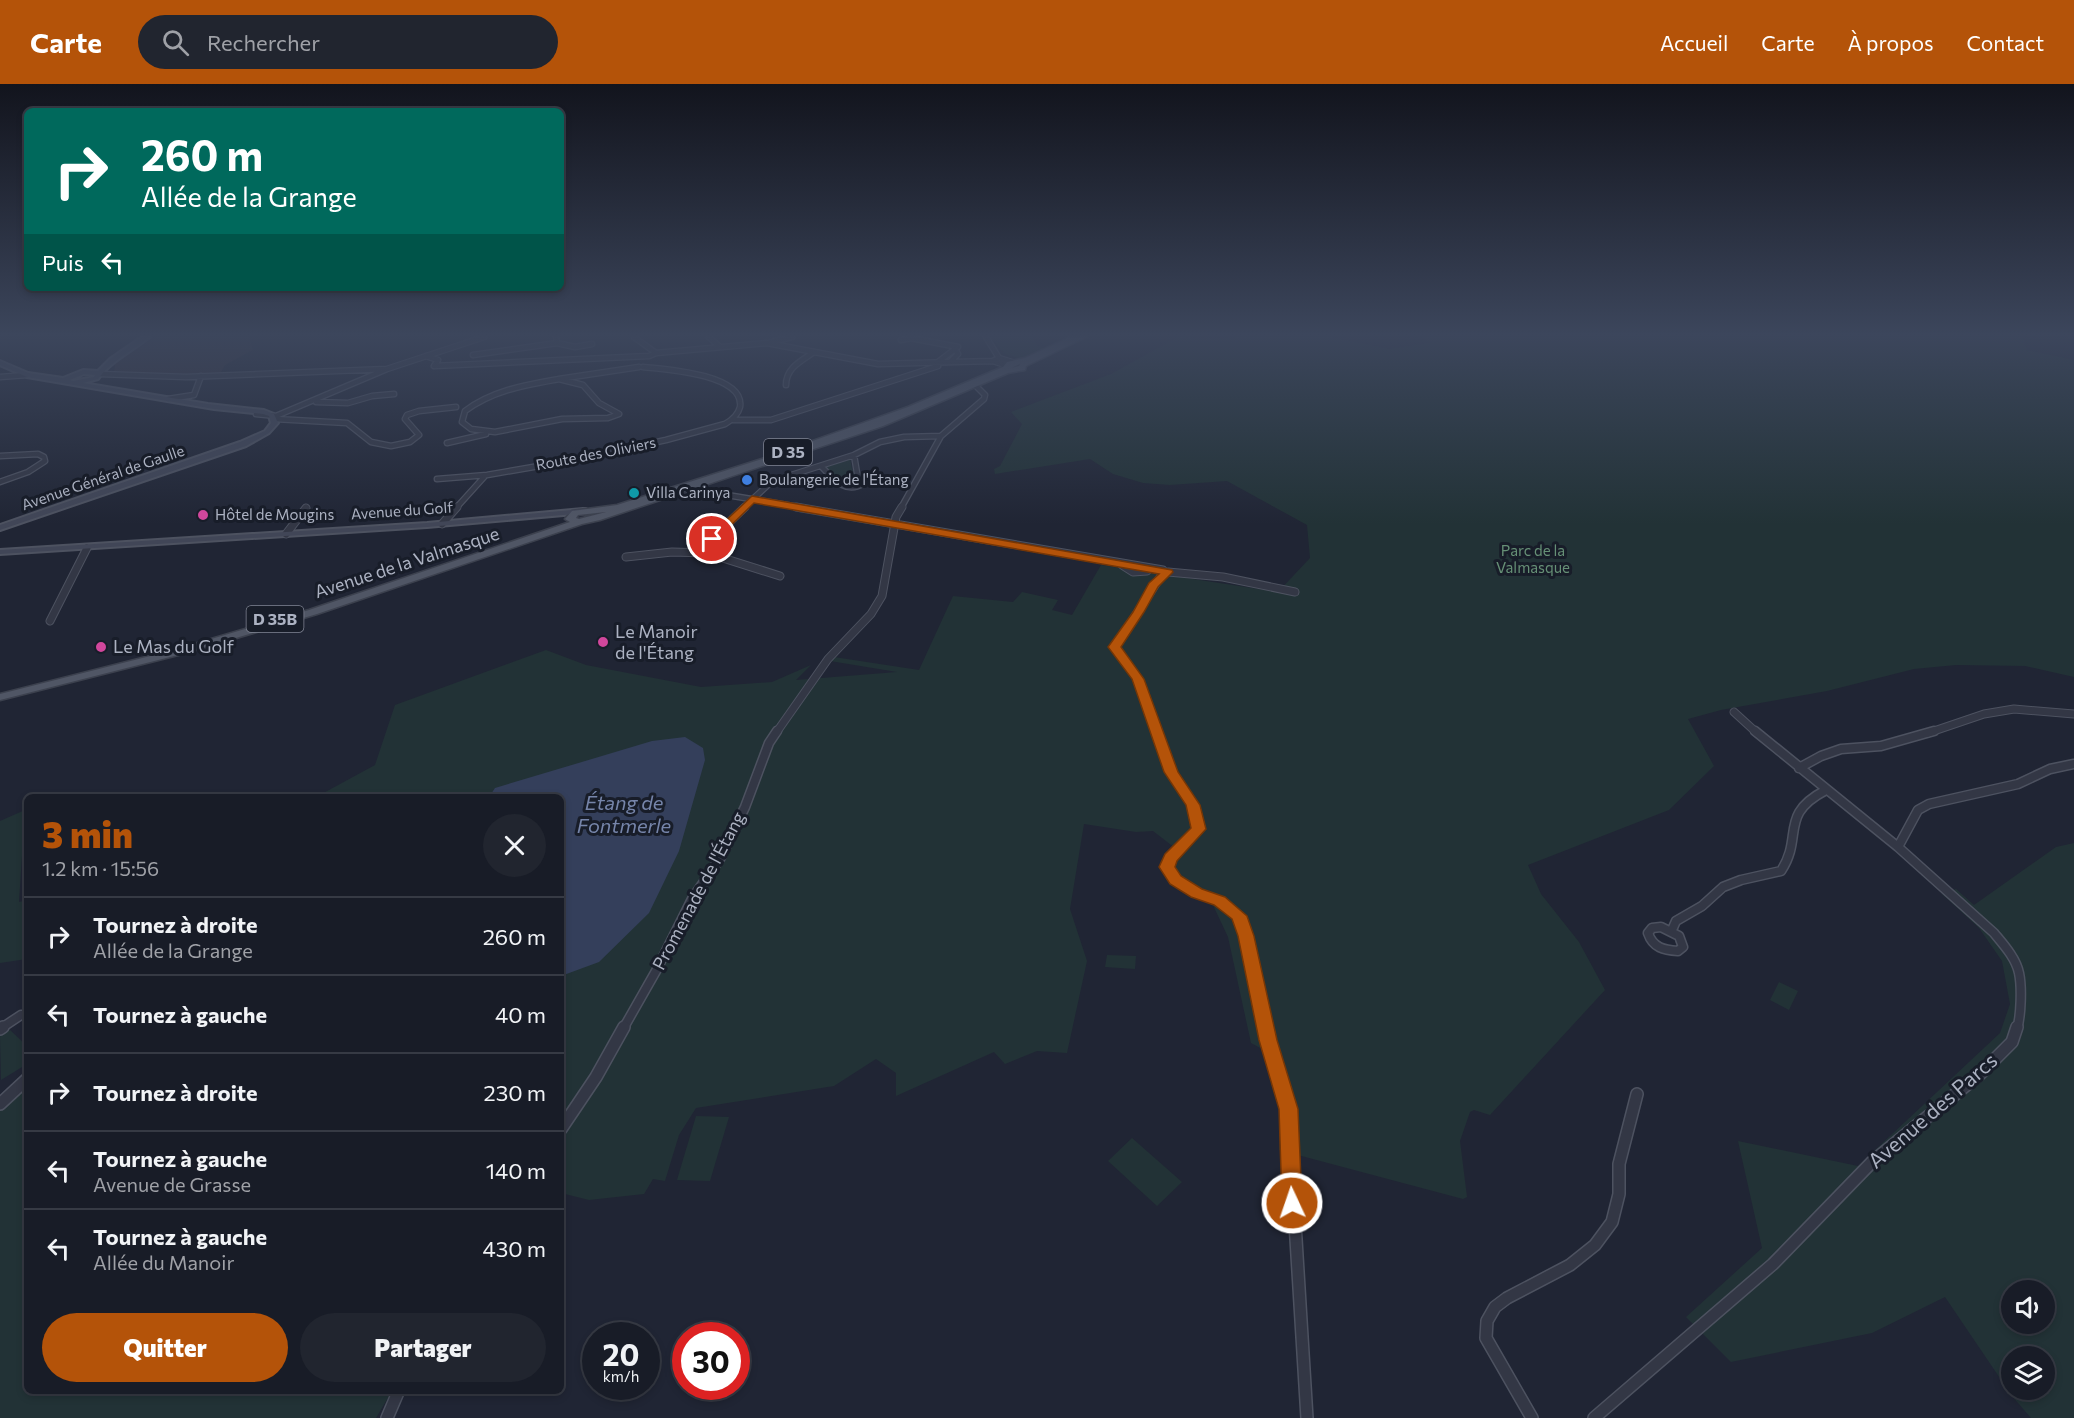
<!DOCTYPE html>
<html lang="fr">
<head>
<meta charset="utf-8">
<style>
  :root { --surface:#181c27; --page:#21252f; --text:#f1f3f6; --muted:#9fa1a7; --line:#363a44; --accent:#b45309 }
  body { margin:0; font-family:Commissioner,sans-serif; background:var(--page); color:var(--text); height:100vh; display:flex; flex-direction:column; font-size:22px; white-space:nowrap }
  * { box-sizing:border-box; margin:0 }
  p { font-size:20px; color:var(--muted) }
  .icon { flex:none; width:33px; height:33px; fill:none; stroke:currentColor; stroke-width:2; stroke-linecap:round; stroke-linejoin:round }
  .map { position:relative; flex:1; overflow:hidden }
  .sheet { position:absolute; left:24px; top:710px; width:540px; height:600px; display:flex; flex-direction:column; background:var(--surface); border-radius:9px; box-shadow:0 3px 9px #0003,0 0 0 2px var(--line) }
  .sheet>* { flex:none }
  .hud { position:absolute; left:24px; top:24px; width:540px; height:183px; border-radius:9px; box-shadow:0 3px 9px #0003,0 0 0 2px var(--line); background:#00695c; color:#fff; overflow:hidden }
  .buttons { position:absolute; left:2001px; top:1196px; display:grid; gap:12px }
  .buttons a { display:grid; place-items:center; width:54px; height:54px; border-radius:50%; background:var(--surface); box-shadow:0 3px 9px #0003,0 0 0 2px var(--line); font-size:30px }
  .speed { position:absolute; left:582px; top:1238px; display:flex; gap:12px; font-size:30px; font-weight:700; text-align:center }
  .speed>* { display:grid; place-content:center; width:78px; height:78px; border-radius:50%; background:var(--surface); box-shadow:0 3px 9px #0003,0 0 0 2px var(--line); line-height:1 }
  .speed small { font-size:15px; font-weight:400 }
  .speed .limit { border:9px solid #d22; background:#fff; color:#111 }
  .pin { position:absolute; display:grid; place-items:center; width:51px; height:51px; color:#fff; margin:-26px; border:3px solid #fff; border-radius:50%; box-shadow:0 2px 6px #0007 }
  .me { position:absolute; width:66px; margin:-33px; rotate:357deg; stroke-linejoin:round; filter:drop-shadow(0 0 4px #0008) }
  .turn { display:flex; align-items:center; gap:21px; height:126px; padding:0 18px; font-size:27px }
  .turn .icon { width:78px; height:78px; stroke-width:2.5 }
  .turn b { display:block; font-size:42px; line-height:51px }
  .then { display:flex; align-items:center; height:57px; padding:0 18px; background:#0003; gap:12px; font-size:22px }
  .round { display:grid; place-items:center; flex:none; width:63px; height:63px; border-radius:32px; background:var(--page) }
  .summary { display:flex; align-items:center; justify-content:space-between; height:102px; padding:0 18px }
  h1 { font-size:36px; font-weight:800; line-height:45px; color:var(--accent) }
  .button { display:flex; gap:12px; margin-top:auto; padding:12px 18px }
  .button a { flex:1; height:69px; border-radius:36px; background:var(--accent); color:#fff; font-size:24px; font-weight:800; line-height:69px; text-align:center }
  .button a+a { background:var(--page); color:var(--text) }
  ul { padding:0; list-style:none }
  li { display:flex; align-items:center; gap:18px; height:78px; padding:0 18px; border-top:2px solid var(--line) }
  li div { flex:1 }
  li b { display:block; font-size:22px }
  li em { font-style:normal }
  header { display:flex; align-items:center; gap:36px; box-sizing:border-box; height:84px; padding:0 30px; background:var(--accent); color:#fff }
  header strong { font-size:28px }
  nav { display:flex; gap:33px; margin-inline-start:auto; font-size:21px }
  .search { width:420px; height:54px; background:var(--page); display:flex; align-items:center; gap:15px; box-sizing:border-box; padding:0 21px; border-radius:33px; color:var(--muted); font-size:22px }
  .map>svg:first-child { display:block }
  .medical { fill:#302d39 }
  .green { fill:#223236; fill-rule:evenodd }
  .water { fill:#343f5b }
  .lines { fill:none; stroke-linecap:round; stroke-linejoin:round }
  .street-far3-casing { stroke:#4d5260; stroke-width:7 }
  .street-far2-casing { stroke:#4d5260; stroke-width:9 }
  .street-far1-casing { stroke:#4d5260; stroke-width:11 }
  .street-casing { stroke:#4d5260; stroke-width:14 }
  .secondary-casing { stroke:#4d5260; stroke-width:4 }
  .primary-casing { stroke:#3c414e; stroke-width:3 }
  .street-far3 { stroke:#333745; stroke-width:4.5 }
  .street-far2 { stroke:#333745; stroke-width:7 }
  .street-far1 { stroke:#333745; stroke-width:8 }
  .street { stroke:#333745; stroke-width:11 }
  .secondary { fill:#414657; fill-rule:evenodd }
  .primary { fill:#505665; fill-rule:evenodd }
  .route { fill:#b45309; stroke:#753606; stroke-width:1.5 }
  .shop-dot { fill:#3f7fe0; stroke:#181d29; stroke-width:2 }
  .culture-dot { fill:#0f9aa8; stroke:#181d29; stroke-width:2 }
  .hotel-dot { fill:#d1479c; stroke:#181d29; stroke-width:2 }
  .labels { text-anchor:middle; stroke-width:6; stroke-linejoin:round; paint-order:stroke }
  .far-street-label { font-size:15px; fill:#acb2c2; stroke:#181d29 }
  .far-poi-label { font-size:15px; fill:#acb2c2; stroke:#181d29; text-anchor:start }
  .far-park-label { font-size:15px; fill:#669076; stroke:#181d29 }
  .shield { fill:#181d29; stroke:#808594; stroke-width:1.5 }
  .shield-label { font-size:16px; font-weight:bold; fill:#acb2c2 }
  .street-label { font-size:18px; fill:#acb2c2; stroke:#181d29 }
  .poi-label { font-size:18px; fill:#acb2c2; stroke:#181d29; text-anchor:start }
  .water-label { font-size:20px; font-style:italic; fill:#7685aa; stroke:#181d29 }
  .near-street-label { font-size:21px; fill:#acb2c2; stroke:#181d29 }
</style>
</head>
<body>
<header>
<strong>Carte</strong>
<div class="search"><svg class="icon" aria-label="search" viewBox="0 0 24 24"><circle cx="10" cy="10" r="6"/><path d="M15 15l6 6"/></svg>Rechercher</div>
<nav><a>Accueil</a><a>Carte</a><a>À propos</a><a>Contact</a></nav>
</header>
<div class="map">
<svg width="2074" height="1334" viewBox="0 0 2074 1334">
  <rect width="100%" height="100%" fill="#202534"/>
  <!-- medical -->
  <path class="medical" d="M155,253H249L253,266L225,281L220,290L180,291L114,289L115,280Z"/>
  <!-- green -->
  <path class="green" d="M990,253H1032L1036,261L1046,265L1021,275L1005,270Z
    M1178,253C1191,253 1227,257 1235,253H1331L1389,265L1430,259L1422,253H2022L2027,266L2074,276V593L2025,582L1956,581L1914,585L1827,607L1721,626L1688,635L1714,682L1669,726L1528,781L1541,810L1579,858L1605,906L1490,1031L1474,1026L1470,1028L1460,1057L1467,1113L1463,1115L1279,1066L1281,1048L1286,1047L1283,1018L1268,968L1251,959L1228,853L1212,819L1179,803L1166,792L1165,777L1175,764L1153,747L1136,748L1084,740L1070,825L1087,877L1067,969L1037,967L1005,980L994,968L896,1012V989L876,975L834,1002L696,1024L679,1051L665,1097L653,1095L644,1110L589,1116L561,1109V712H318L375,681L395,621L546,566L586,581L701,603L772,598L811,581L796,596L897,588L830,577L834,573L919,586L953,512L1013,518L1022,508L1058,516L1052,526L1072,531L1101,481L1278,508L1310,474L1307,441L1227,397L1170,401L1143,399L1113,390L1090,375L995,390L994,385L1000,382L1022,340L1011,328L1111,290Z
    M850,374L852,385L860,400L856,403L842,400L825,382Z
    M25,726L19,818L27,816V875L0,879V737Z
    M2074,759V1334H2031L2012,1312L1945,1213L1872,1249L1731,1278L1686,1233L1762,1164L1738,1057L1858,1082L2000,949L2010,920L2002,877L1979,844L1942,810L1956,805L1974,821L2056,763ZM2012,1206H2044V1239H2012ZM2012,1272H2044V1305H2012Z
    M1107,871L1136,872L1135,885L1105,883Z
    M1779,898L1798,907L1789,926L1770,916Z
    M10,946L27,962V980L1,996L0,952Z
    M27,988V1306L392,1307L376,1334H0V1013Z
    M696,1032L729,1033L710,1097L677,1096Z
    M1132,1054L1182,1098L1157,1122L1108,1077Z"/>
  <!-- water -->
  <path class="water" d="M685,653L703,664L705,676L679,767L649,829L599,878L561,892V712H485L491,710L495,704L652,657Z"/>
  <g class="lines">
    <defs>
      <path id="street-far3" d="M634,253L656,269
        M709,253L719,262
        M986,253L999,274
        M901,256L911,254L958,263L955,265
        M771,258L792,253
        M557,259L575,263L592,260
        M473,271L557,259L556,253
        M426,272L438,276L434,282L649,272L656,269L767,259L878,280L993,277
        M938,278L955,265L958,270L950,278
        M1008,282L993,277L999,274L1015,279
        M100,290L186,293L387,285
        M0,293L27,291
        M559,295L583,301L599,319L619,330L608,334L562,335L495,348L471,345L462,338L465,327C493,306 526,301 559,295Z
        M559,295L639,283
        M786,301C786,284 801,277 814,268
        M168,315L194,311L201,292
        M316,318L348,319L372,312L394,310
        M256,330L276,332L387,285L484,253
        M275,335L347,339L371,358L391,362L410,358L419,351L405,335L407,331L419,327L456,323
        M733,336H771L938,282
        M447,359L486,350
        M0,372L38,370L44,373L45,377L28,388L0,398
        M821,382C833,395 845,410 863,400L857,389L854,371
        M437,395L487,391L568,377L666,356L725,340C732,336 738,331 740,323C745,290 664,285 643,283
        M674,409L709,408L805,424
        M456,424L485,392
        M743,424L768,401L779,395L854,371L880,358L904,353L941,352
        M901,424L941,352L984,315L985,311L975,301"/>
      <path id="street-far2" d="M796,423L1163,486
        M442,440L457,423
        M286,450L306,424
        M698,468L745,423
        M626,473L672,468L707,469L780,492
        M1122,481L1133,488L1147,487L1146,483
        M1168,488L1223,493L1295,508
        M50,537L87,464
        M1734,628L1757,649
        M776,649L828,575L871,530L882,512L896,433L902,423
        M1157,649L1138,595L1115,563L1161,492
        M1928,649L1984,630L2014,625L2074,630"/>
      <path id="street-far1" d="M1157,647L1171,688L1193,721L1198,745L1170,774L1167,783L1176,796L1196,809L1220,817L1239,832L1246,852L1266,945
        M1755,647L1898,763L1994,849C2003,860 2016,874 2019,889C2022,903 2021,932 2017,945
        M1799,684L1821,672L1841,665L1881,662L1934,647
        M1898,763L1918,726L1929,720L2018,700L2050,685L2074,680
        M1661,843L1679,852L1683,863L1678,867C1664,866 1653,864 1648,849L1652,844Z
        M1672,846L1676,837L1702,822L1723,803L1741,796L1781,787C1804,752 1778,731 1826,706
        M0,945L21,931H27
        M623,945L656,887L692,815L721,773L745,723L769,659L777,647"/>
      <path id="street" d="M1265,943L1288,1025L1307,1334
        M0,945L3,943
        M0,1020L27,995
        M561,1045L596,993L624,943
        M387,1334L399,1306
        M1532,1334L1486,1254L1487,1237L1495,1223L1507,1214L1570,1181L1595,1161L1612,1138L1619,1110V1080L1637,1010
        M1594,1334L1773,1180L1872,1078L1980,990L2012,958L2017,943"/>
      <path id="secondary" d="M142,253H150C132,267 111,277 98,295L83,299L208,320L264,326L274,330L278,339L269,349L246,362L0,446V441L240,358L265,347L271,339L269,332L263,330L214,325L27,293L0,281V277L28,289L63,294L83,286L98,287L110,275ZM84,290L95,291L94,293L73,297L70,296Z
        M583,425H586V429L427,443L0,470V466L427,439Z"/>
      <path id="primary" d="M1070,253H1086L1026,282L1025,286L1008,289L883,342L600,436L582,440L317,530L182,570L0,616V610L174,566L309,526L570,438L565,435L572,427L617,421L762,375L908,323L1003,283L1007,278L1025,274ZM1020,280L1019,282L1011,284ZM606,428L579,435L576,434L578,431Z"/>
    </defs>
    <!-- street-far3 casing -->
    <use href="#street-far3" class="street-far3-casing"/>
    <!-- street-far2 casing -->
    <use href="#street-far2" class="street-far2-casing"/>
    <!-- street-far1 casing -->
    <use href="#street-far1" class="street-far1-casing"/>
    <!-- street casing -->
    <use href="#street" class="street-casing"/>
    <!-- secondary casing -->
    <use href="#secondary" class="secondary-casing"/>
    <!-- primary casing -->
    <use href="#primary" class="primary-casing"/>
    <!-- street-far3 -->
    <use href="#street-far3" class="street-far3"/>
    <!-- street-far2 -->
    <use href="#street-far2" class="street-far2"/>
    <!-- street-far1 -->
    <use href="#street-far1" class="street-far1"/>
    <!-- street -->
    <use href="#street" class="street"/>
    <!-- secondary -->
    <use href="#secondary" class="secondary"/>
    <!-- primary -->
    <use href="#primary" class="primary"/>
  </g>
  <!-- sky -->
  <linearGradient id="sky" x2="0" y2="1"><stop stop-color="#12141d"/><stop offset="0.57" stop-color="#3c465c"/><stop offset="1" stop-color="#3c465c" stop-opacity="0"/></linearGradient>
  <rect width="2074" height="440" fill="url(#sky)"/>
  <!-- route -->
  <path class="route" d="M752,412L1172,486L1173,488L1158,503L1144,528L1121,563L1144,595L1178,688L1200,721L1206,745L1177,777L1175,783L1181,792L1202,805L1225,813L1247,832L1254,852L1277,956L1298,1025L1302,1119L1299,1126L1292,1129L1285,1126L1282,1119L1279,1025L1259,956L1238,852L1232,835L1214,821L1191,813L1170,800L1159,783L1165,770L1191,744L1186,721L1164,688L1132,595L1108,563L1133,528L1149,499L1159,490L754,419L715,457H708V453Z"/>
  <!-- markers -->
  <circle class="shop-dot" cx="747" cy="396" r="6"/>
  <circle class="culture-dot" cx="634" cy="409" r="6"/>
  <g class="hotel-dot">
    <circle cx="203" cy="431" r="6"/>
    <circle cx="603" cy="558" r="6"/>
    <circle cx="101" cy="563" r="6"/>
  </g>
  <g class="labels">
    <!-- far-street labels -->
    <g class="far-street-label">
      <text transform="translate(596 370) rotate(-11)" y="5">Route des Oliviers</text>
      <text transform="translate(103 394) rotate(-19)" y="5">Avenue Général de Gaulle</text>
      <text transform="translate(402 427) rotate(-4)" y="5">Avenue du Golf</text>
    </g>
    <!-- far-poi labels -->
    <g class="far-poi-label">
      <text x="759" y="401">Boulangerie de l'Étang</text>
      <text x="646" y="414">Villa Carinya</text>
      <text x="215" y="436">Hôtel de Mougins</text>
    </g>
    <!-- far-park labels -->
    <g class="far-park-label">
      <text x="1533" y="472">Parc de la<tspan x="1533" dy="17">Valmasque</tspan></text>
    </g>
    <!-- shield labels -->
    <g class="shield">
      <rect x="764" y="355" width="48" height="26" rx="4.5"/>
      <rect x="246.5" y="522" width="57" height="26" rx="4.5"/>
    </g>
    <g class="shield-label">
      <text x="788" y="374">D 35</text>
      <text x="275" y="541">D 35B</text>
    </g>
    <!-- street labels -->
    <g class="street-label">
      <text transform="translate(407 479) rotate(-18)" y="6">Avenue de la Valmasque</text>
      <text transform="translate(699 807) rotate(-62)" y="6">Promenade de l'Étang</text>
    </g>
    <!-- poi labels -->
    <g class="poi-label">
      <text x="615" y="554">Le Manoir<tspan x="615" dy="21">de l'Étang</tspan></text>
      <text x="113" y="569">Le Mas du Golf</text>
    </g>
    <!-- water labels -->
    <g class="water-label">
      <text x="624" y="726">Étang de<tspan x="624" dy="23">Fontmerle</tspan></text>
    </g>
    <!-- near-street labels -->
    <g class="near-street-label">
      <text transform="translate(1933 1027) rotate(-41)" y="7">Avenue des Parcs</text>
    </g>
  </g>
</svg>
<div class="buttons">
<a><svg class="icon" aria-label="sound" viewBox="0 0 24 24"><path d="M4 9h4l5-4v14l-5-4H4zM17 9q2 3 0 6"/></svg></a>
<a><svg class="icon" aria-label="layers" viewBox="0 0 24 24"><path d="M12 4l9 5-9 5-9-5zM3 14l9 5 9-5"/></svg></a>
</div>
<div class="speed"><div>20<small>km/h</small></div><div class="limit">30</div></div>
<div class="pin" style="left:712px;top:455px;background:#d93025"><svg class="icon" aria-label="arrive" viewBox="0 0 24 24"><path d="M6 21V4h12l-3 4 3 4H6"/></svg></div>
<svg class="me" style="left:1292px;top:1119px" viewBox="-20 -20 40 40"><circle r="17" fill="#b45309" stroke="#fff" stroke-width="3"/><path d="M0-11L8 9 0 5-8 9z" fill="#fff"/></svg>
<div class="hud">
<div class="turn"><svg class="icon" aria-label="right" viewBox="0 0 24 24"><path d="M7 20v-9h11M14 6l5 5-5 5"/></svg><div><b>260 m</b>Allée de la Grange</div></div>
<div class="then">Puis<svg class="icon" aria-label="left" viewBox="0 0 24 24"><path d="M17 20v-9H6M10 6l-5 5 5 5"/></svg></div>
</div>
<section class="sheet">
<div class="summary"><div><h1>3 min</h1><p>1.2 km · 15:56</p></div><a class="round"><svg class="icon" aria-label="close" viewBox="0 0 24 24"><path d="M6 6l12 12M18 6L6 18"/></svg></a></div>
<ul>
<li><svg class="icon" aria-label="right" viewBox="0 0 24 24"><path d="M7 20v-9h11M14 6l5 5-5 5"/></svg><div><b>Tournez à droite</b><p>Allée de la Grange</p></div><em>260 m</em></li>
<li><svg class="icon" aria-label="left" viewBox="0 0 24 24"><path d="M17 20v-9H6M10 6l-5 5 5 5"/></svg><div><b>Tournez à gauche</b></div><em>40 m</em></li>
<li><svg class="icon" aria-label="right" viewBox="0 0 24 24"><path d="M7 20v-9h11M14 6l5 5-5 5"/></svg><div><b>Tournez à droite</b></div><em>230 m</em></li>
<li><svg class="icon" aria-label="left" viewBox="0 0 24 24"><path d="M17 20v-9H6M10 6l-5 5 5 5"/></svg><div><b>Tournez à gauche</b><p>Avenue de Grasse</p></div><em>140 m</em></li>
<li><svg class="icon" aria-label="left" viewBox="0 0 24 24"><path d="M17 20v-9H6M10 6l-5 5 5 5"/></svg><div><b>Tournez à gauche</b><p>Allée du Manoir</p></div><em>430 m</em></li>
</ul>
<div class="button"><a>Quitter</a><a>Partager</a></div>
</section>
</div>
</body>
</html>
